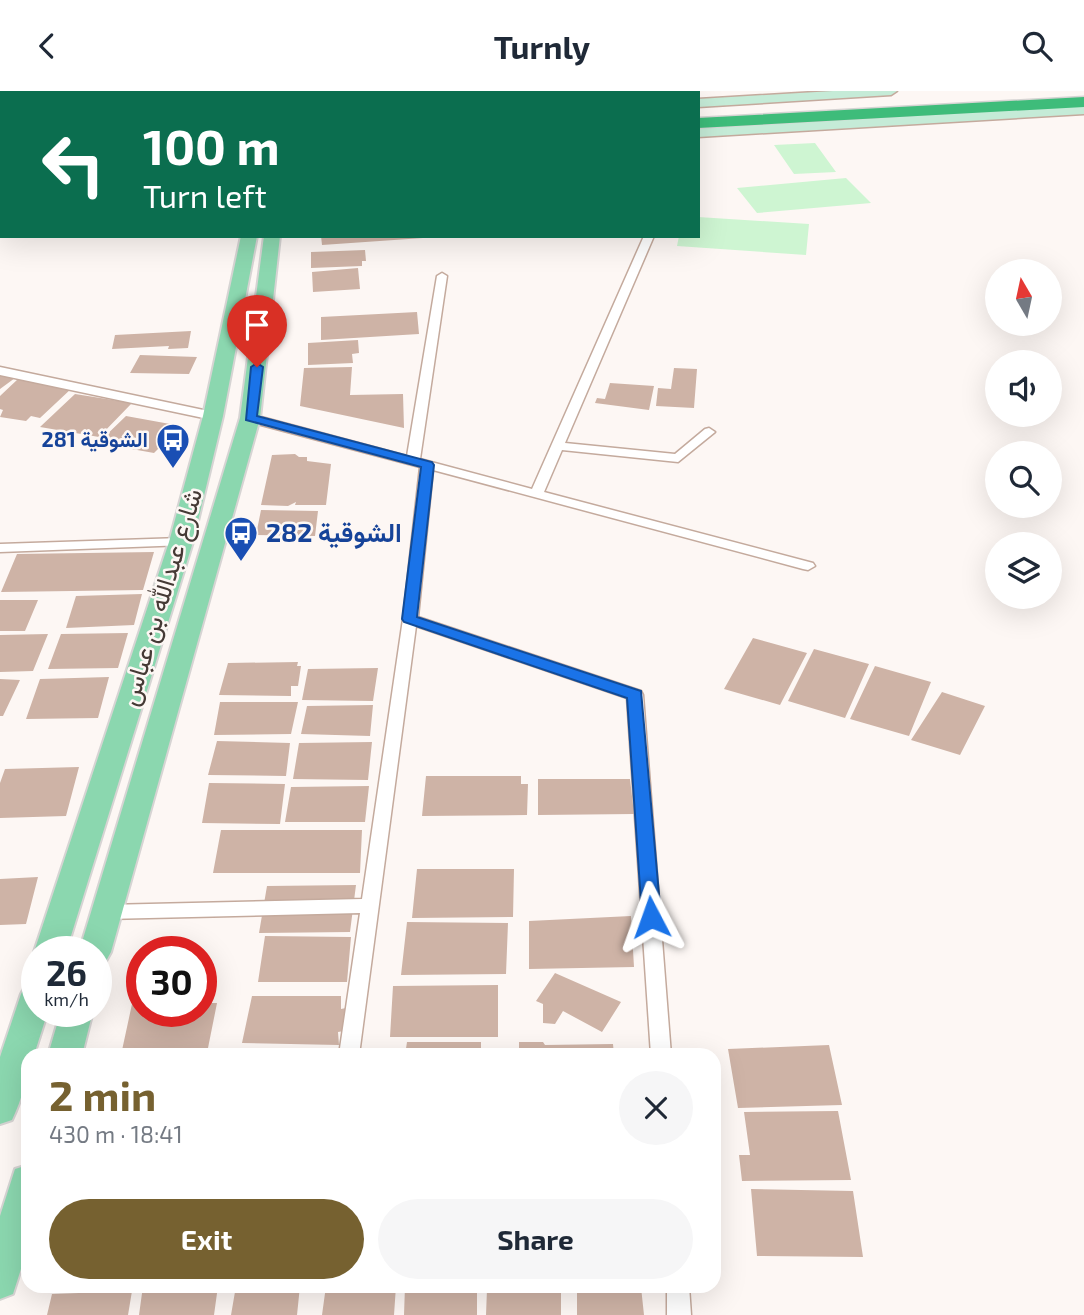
<!DOCTYPE html>
<html lang="en">
<head>
<meta charset="utf-8">
<style>
  :root { --surface:#fff; --page:#f6f6f7; --text:#1f2937; --muted:#747a83; --accent:#766130 }
  body { margin:0; font-family:"Exo 2",Vazirmatn,sans-serif; background:var(--page); color:var(--text); height:100vh; display:flex; flex-direction:column; font-size:26px; white-space:nowrap }
  * { box-sizing:border-box; margin:0 }
  p { font-size:23px; color:var(--muted) }
  .icon { flex:none; width:38px; height:38px; fill:none; stroke:currentColor; stroke-width:2; stroke-linecap:round; stroke-linejoin:round }
  .map { position:relative; flex:1; overflow:hidden }
  .sheet { position:absolute; left:21px; top:957px; width:700px; height:245px; display:flex; flex-direction:column; background:var(--surface); border-radius:21px; box-shadow:0 7px 28px #0002 }
  .sheet>* { flex:none }
  .guide { position:absolute; left:0px; top:0px; width:700px; height:147px; box-shadow:0 7px 28px #0002; background:#0b6e4f; color:#fff; overflow:hidden }
  .needle { width:46px; rotate:351deg }
  .tools { position:absolute; left:985px; top:168px; display:grid; gap:14px }
  .tools a { display:grid; place-items:center; width:77px; height:77px; border-radius:50%; background:var(--surface); box-shadow:0 7px 28px #0002; font-size:35px }
  .speed { position:absolute; left:21px; top:845px; display:flex; gap:14px; font-size:35px; font-weight:700; text-align:center }
  .speed>* { display:grid; place-content:center; width:91px; height:91px; border-radius:50%; background:var(--surface); box-shadow:0 7px 28px #0002; line-height:1 }
  .speed small { font-size:18px; font-weight:400 }
  .speed .limit { border:10px solid #d22; background:#fff; color:#111 }
  .pin { position:absolute; display:grid; place-items:center; width:60px; height:60px; color:#fff; margin:-72px -30px; border-radius:50% 50% 50% 0; rotate:-45deg; box-shadow:0 0 7px #0007 }
  .pin .icon { rotate:45deg }
  .me { position:absolute; width:77px; margin:-38px; rotate:356deg; stroke-linejoin:round; filter:drop-shadow(0 0 5px #0008) }
  .turn { display:flex; align-items:center; gap:24px; height:147px; padding:0 28px; font-size:32px }
  .turn .icon { width:91px; height:91px; stroke-width:2.5 }
  .turn b { display:block; font-size:49px; line-height:60px }
  .round { display:grid; place-items:center; flex:none; width:74px; height:74px; border-radius:37px; background:var(--page) }
  .head { display:flex; align-items:center; justify-content:space-between; height:119px; padding:0 28px }
  h1 { font-size:42px; font-weight:700; line-height:52px; color:var(--accent) }
  .button { display:flex; gap:14px; margin-top:auto; padding:14px 28px }
  .button a { flex:1; height:80px; border-radius:42px; background:var(--accent); color:#fff; font-size:28px; font-weight:700; line-height:80px; text-align:center }
  .button a+a { background:var(--page); color:var(--text) }
  header { display:flex; justify-content:space-between; align-items:center; height:91px; padding:0 28px; background:var(--surface); font-size:32px; font-weight:700 }
  .map>svg:first-child { display:block }
  .green { fill:#cef5d2 }
  .building { fill:#ceb3a6 }
  .lines { fill:none; stroke-linecap:round; stroke-linejoin:round }
  .minor-casing { stroke:#c4aa9d; stroke-width:3 }
  .tertiary-casing { stroke:#c4aa9d; stroke-width:3 }
  .secondary-casing { stroke:#c4aa9d; stroke-width:3 }
  .primary-casing { stroke:#d6d4d3; stroke-width:4 }
  .motorway-casing { stroke:#d6d4d3; stroke-width:3 }
  .minor { fill:#fff; fill-rule:evenodd }
  .tertiary { fill:#fff; fill-rule:evenodd }
  .secondary { fill:#c5ebd7; fill-rule:evenodd }
  .primary { fill:#8bd7af; fill-rule:evenodd }
  .motorway { fill:#3ebc7a; fill-rule:evenodd }
  .route { fill:#1a73e8; stroke:#114b97; stroke-width:2 }
  .labels { text-anchor:middle; stroke-width:5; stroke-linejoin:round; paint-order:stroke }
  .far-transit-label { font-size:21px; font-weight:bold; fill:#164399; stroke:#fdf7f4; text-anchor:end }
  .transit-label { font-size:26px; font-weight:bold; fill:#164399; stroke:#fdf7f4; text-anchor:start }
  .street-label { font-size:26px; fill:#453a35; stroke:#fdf7f4 }
</style>
</head>
<body>
<header><svg class="icon" aria-label="back" viewBox="0 0 24 24"><path d="M15 5l-7 7 7 7"/></svg>Turnly<svg class="icon" aria-label="search" viewBox="0 0 24 24"><circle cx="10" cy="10" r="6"/><path d="M15 15l6 6"/></svg></header>
<div class="map">
<svg width="1084" height="1224" viewBox="0 0 1084 1224">
  <rect width="100%" height="100%" fill="#fdf7f4"/>
  <!-- green -->
  <path class="green" d="M815,52L836,81L794,83L774,54Z
    M846,87L871,112L757,122L737,97Z
    M698,126L809,133L806,164L677,155L679,145H698Z"/>
  <!-- building -->
  <path class="building" d="M321,145H423V147L322,154Z
    M365,159L366,170H362V175L311,177V161Z
    M358,177L360,198L313,201L312,181Z
    M417,221L419,243L321,249V226Z
    M191,240L188,257L168,258L169,255L112,258L115,244Z
    M358,249L359,262L352,263L353,272L308,274V252Z
    M140,264L197,266L189,283L130,282Z
    M352,276L350,304L403,303L404,337L300,315L304,277Z
    M674,277L697,278L694,317L656,315L658,297L671,298Z
    M0,282L15,287L0,298Z
    M18,288L72,297L40,327L31,325L26,330L0,326L3,319L0,318V305Z
    M610,292L654,295L649,319L595,312L597,307L605,308Z
    M75,303L132,312L99,346L40,336Z
    M126,325L181,335L154,362L98,352Z
    M295,363L299,366H307V370L331,373L326,414H295L296,411L288,415L261,414L272,364Z
    M261,419L318,420L315,445L256,444Z
    M154,461L143,499L1,501L17,463Z
    M142,503L134,534L66,537L76,505Z
    M0,509H38L25,540H0Z
    M128,542L118,577L48,578L61,543Z
    M48,543L33,580L0,581V544Z
    M753,547L807,562L780,614L724,598Z
    M814,558L869,573L845,627L788,610Z
    M298,571L297,575H301L298,595H291V605L219,604L228,572Z
    M875,575L931,591L909,645L850,628Z
    M378,577L373,610L302,609L308,578Z
    M109,586L98,627L26,628L40,588Z
    M0,588L20,589L3,625H0Z
    M942,601L985,615L960,664L911,649Z
    M220,611H298L291,643L214,644Z
    M373,614L370,645L301,643L307,615Z
    M217,650L290,652L286,685L208,684Z
    M372,651L368,689L293,688L299,652Z
    M79,676L66,725L0,727V692L5,678Z
    M426,685H521V693H528L527,724L422,725Z
    M538,688H630L634,723L538,724Z
    M209,692L285,693L280,733L202,732Z
    M369,695L365,731H285L291,696Z
    M221,739H362L360,782H213Z
    M417,778H514L513,826L412,827Z
    M38,786L26,833L0,834V788Z
    M356,794L350,841L259,842L267,795Z
    M631,825L634,876L529,878V830Z
    M407,831L508,832L506,883L401,884Z
    M265,845L351,846L347,891H258Z
    M555,882L621,911L602,941L563,920L555,933L543,932V913L536,910Z
    M498,894V946H390L393,895Z
    M252,905H341V918L346,917L344,940L338,941L339,954L242,952Z
    M201,912H217L207,962L121,964L132,913H142V920H201Z
    M407,951H481V964H405Z
    M519,951H543L545,954L613,953L614,964H519Z
    M829,954L842,1014L738,1017L728,958Z
    M250,961L317,962V964H249Z
    M838,1020L851,1089L742,1090L739,1064H750L744,1021Z
    M751,1098L853,1100L863,1166L757,1165Z
    M143,1195H218L214,1224H139Z
    M236,1195H300L297,1224H231Z
    M326,1195H396L394,1224H322Z
    M405,1195H477V1224H404Z
    M577,1195L641,1196L644,1224H577Z
    M487,1198H561V1224H486Z
    M132,1200L128,1224H47L52,1203Z"/>
  <g class="lines">
    <defs>
      <path id="minor" d="M152,0H160L151,2Z
        M644,145H654L565,352L675,363L705,338L709,337L715,341L678,371L562,359L544,401L813,472L815,475L808,479L803,478L433,379L418,526L641,600L643,604L671,964H651L627,607L416,535L359,964H339L360,822L106,828L100,826L97,821L100,816L106,814L362,808L403,528L420,376L246,330L244,327L250,323L407,365L437,185L442,182L447,185L420,368L532,398Z
        M0,276L213,321L219,325L213,329L0,284Z
        M181,447L188,451L186,454L0,461V453Z
        M667,1195H689L691,1224H667Z"/>
      <path id="tertiary" d="M504,0H516V2H504Z
        M523,0H535V2H523Z"/>
      <path id="secondary" d="M833,0H897L891,4L698,16V8Z
        M1084,15V23L698,46V38Z
        M0,29H2V37H0Z
        M0,60H2V68H0Z"/>
      <path id="primary" d="M241,145H257L223,325L193,451L66,861H37V866L34,861L169,451L203,325Z
        M264,145H280L260,327L111,861L106,870L96,873V861H79L240,327Z
        M37,890V920H48L34,964H28C28,987 22,1008 12,1029L0,1033V966L21,903L26,894Z
        M61,920H93L82,964H48Z
        M28,1074V1156L13,1203L0,1208V1125L15,1078Z"/>
      <path id="motorway" d="M1084,6V16L698,37V27Z
        M0,50H2V60H0Z"/>
    </defs>
    <!-- minor casing -->
    <use href="#minor" class="minor-casing"/>
    <!-- tertiary casing -->
    <use href="#tertiary" class="tertiary-casing"/>
    <!-- secondary casing -->
    <use href="#secondary" class="secondary-casing"/>
    <!-- primary casing -->
    <use href="#primary" class="primary-casing"/>
    <!-- motorway casing -->
    <use href="#motorway" class="motorway-casing"/>
    <!-- minor -->
    <use href="#minor" class="minor"/>
    <!-- tertiary -->
    <use href="#tertiary" class="tertiary"/>
    <!-- secondary -->
    <use href="#secondary" class="secondary"/>
    <!-- primary -->
    <use href="#primary" class="primary"/>
    <!-- motorway -->
    <use href="#motorway" class="motorway"/>
  </g>
  <!-- route -->
  <path class="route" d="M257,272L263,276L257,325L432,371L434,374L417,526L641,600L661,826L658,831L651,833L645,831L642,826L627,607L404,531L402,528L421,376L246,329L251,276Z"/>
  <!-- icons -->
  <defs>
    <symbol id="bus-pin" viewBox="-11 -11 22 30"><path d="M0 17L-7.5 6A9.5 9.5 0 1 1 7.5 6Z" fill="#1a4fb4" stroke="#fdf7f4"/><path d="M-5-6H5V4H4V6H2V4H-2V6H-4V4H-5ZM-3.5-4V0h7V-4ZM-3.5 1.2v1.5H-2V1.2ZM2 1.2v1.5H3.5V1.2Z" fill="#fff"/></symbol>
  </defs>
  <g fill-rule="evenodd">
    <use href="#bus-pin" x="154" y="330" width="38" height="52"/>
    <use href="#bus-pin" x="222" y="423" width="38" height="52"/>
  </g>
  <g class="labels">
    <!-- far-transit labels -->
    <g class="far-transit-label">
      <text x="148" y="356">الشوقية 281</text>
    </g>
    <!-- transit labels -->
    <g class="transit-label">
      <text x="266" y="451">الشوقية 282</text>
    </g>
    <!-- street labels -->
    <g class="street-label">
      <text transform="translate(161 506) rotate(-73)" y="9">شارع عبدالله بن عباس</text>
    </g>
  </g>
</svg>
<div class="tools">
<a><svg class="needle" viewBox="-14 -14 28 28"><path d="M0-13l5 13h-10z" fill="#e53935"/><path d="M0 13l5-13h-10z" fill="#747a83"/></svg></a>
<a><svg class="icon" aria-label="sound" viewBox="0 0 24 24"><path d="M4 9h4l5-4v14l-5-4H4zM17 9q2 3 0 6"/></svg></a>
<a><svg class="icon" aria-label="search" viewBox="0 0 24 24"><circle cx="10" cy="10" r="6"/><path d="M15 15l6 6"/></svg></a>
<a><svg class="icon" aria-label="layers" viewBox="0 0 24 24"><path d="M12 4l9 5-9 5-9-5zM3 14l9 5 9-5"/></svg></a>
</div>
<div class="speed"><div>26<small>km/h</small></div><div class="limit">30</div></div>
<div class="pin" style="left:257px;top:276px;background:#d93025"><svg class="icon" aria-label="arrive" viewBox="0 0 24 24"><path d="M6 21V4h12l-3 4 3 4H6"/></svg></div>
<svg class="me" style="left:651px;top:826px" viewBox="-20 -20 40 40"><path d="M0-17L14 15 0 8-14 15z" fill="#1a73e8" stroke="#fff" stroke-width="4"/></svg>
<div class="guide">
<div class="turn"><svg class="icon" aria-label="left" viewBox="0 0 24 24"><path d="M17 20v-9H6M10 6l-5 5 5 5"/></svg><div><b>100 m</b>Turn left</div></div>
</div>
<section class="sheet">
<div class="head"><div><h1>2 min</h1><p>430 m · 18:41</p></div><a class="round"><svg class="icon" aria-label="close" viewBox="0 0 24 24"><path d="M6 6l12 12M18 6L6 18"/></svg></a></div>
<div class="button"><a>Exit</a><a>Share</a></div>
</section>
</div>
</body>
</html>
